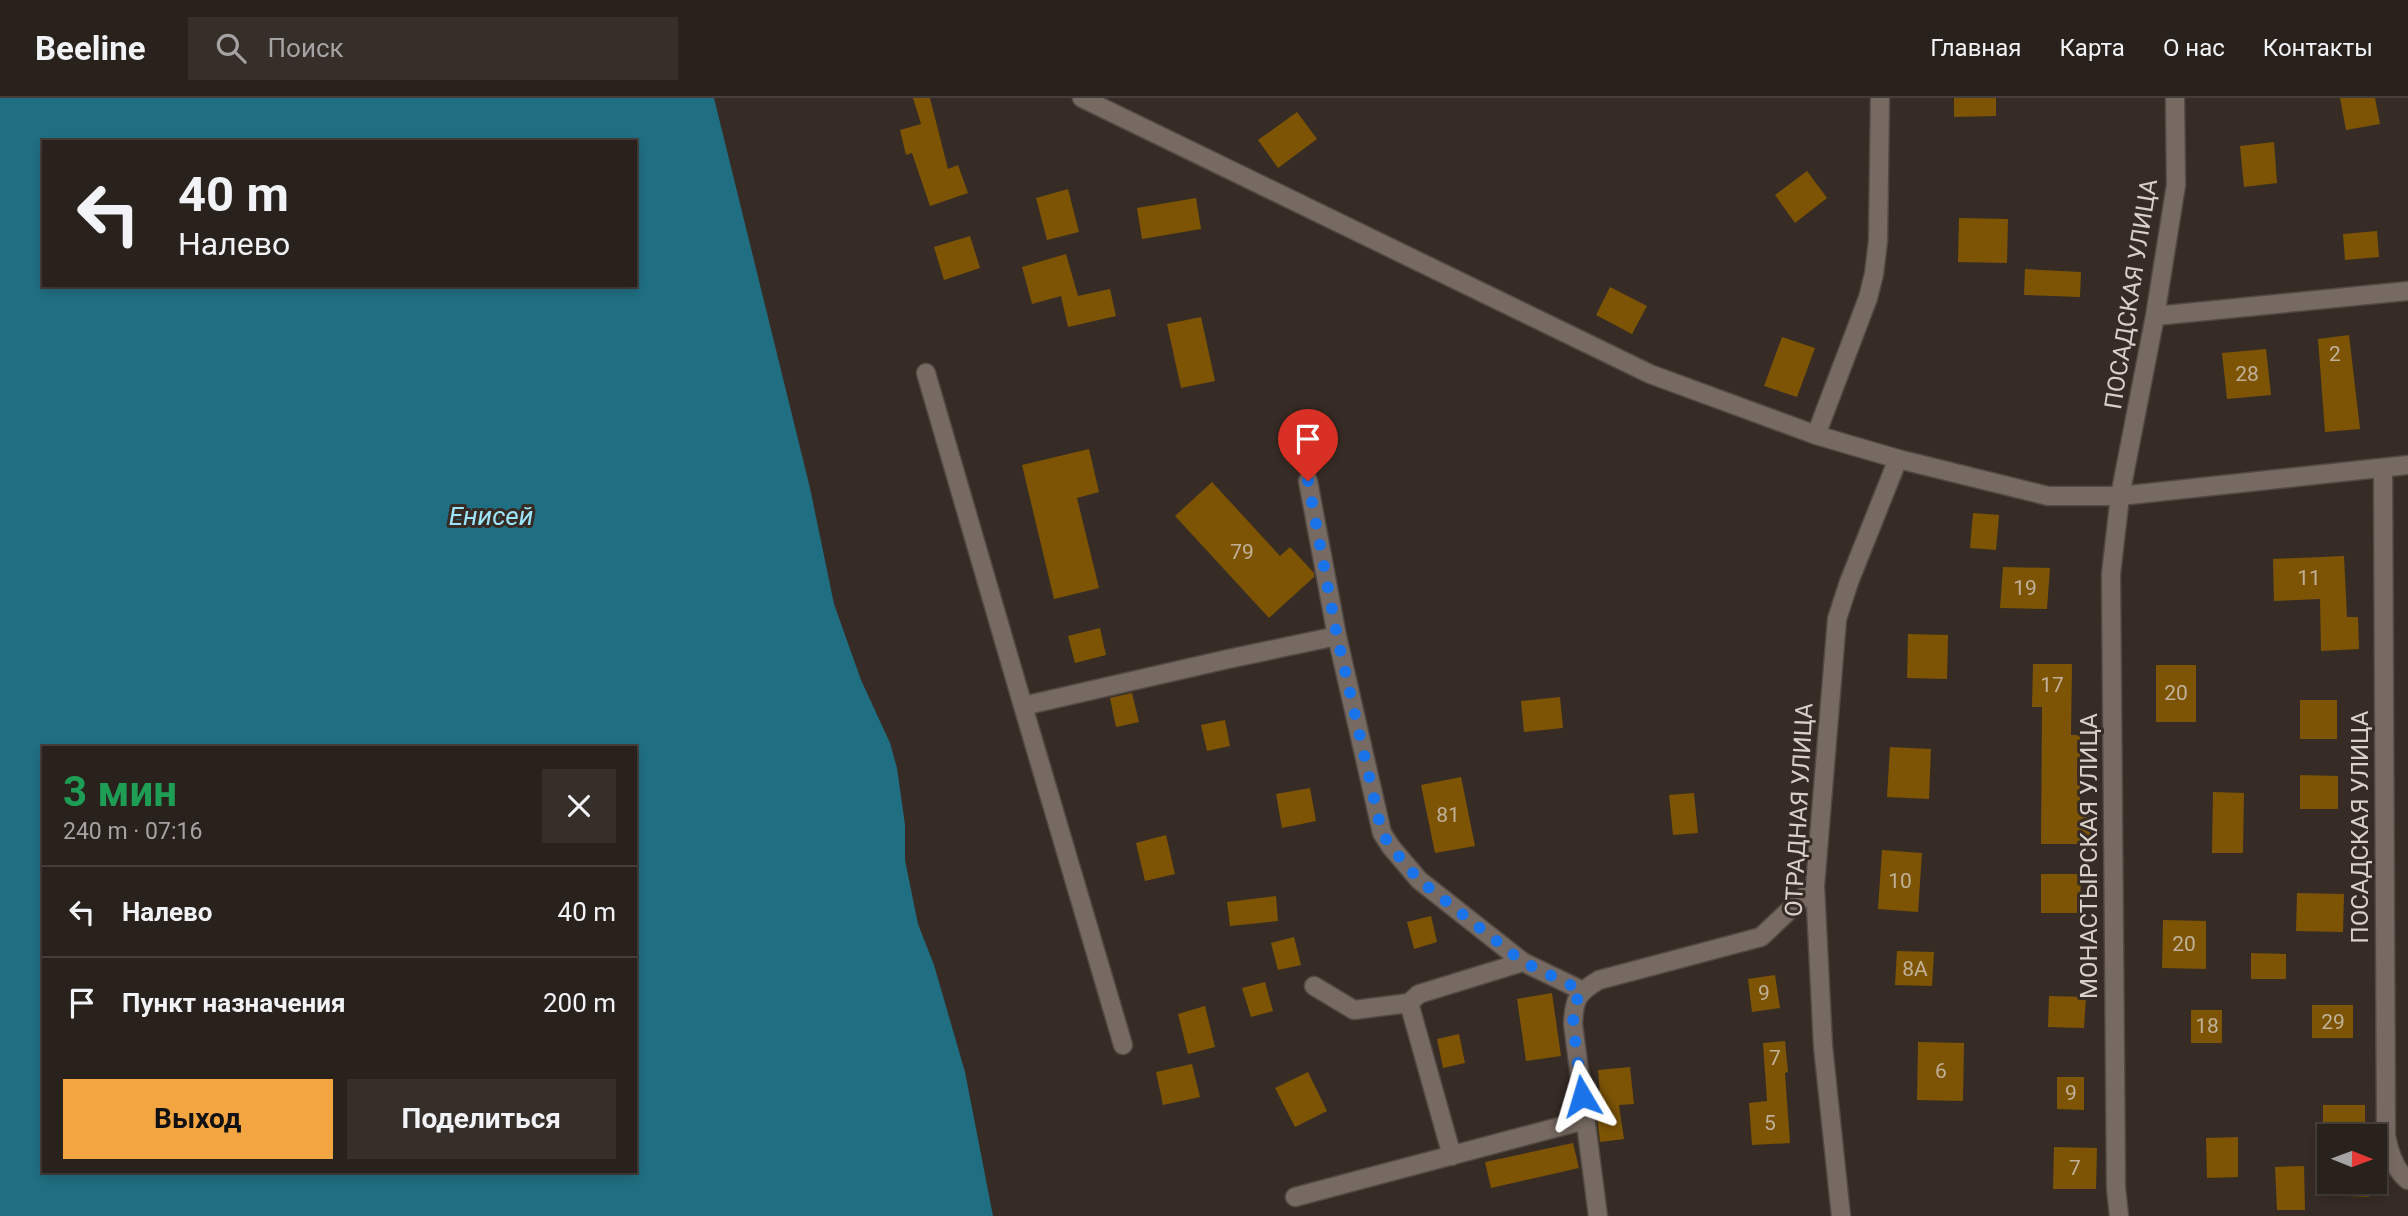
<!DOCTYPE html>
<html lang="ru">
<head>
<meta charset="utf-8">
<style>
  :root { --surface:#29211c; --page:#352e29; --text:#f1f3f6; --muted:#a5a3a3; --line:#453e3b; --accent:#f2a540 }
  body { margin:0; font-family:Roboto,sans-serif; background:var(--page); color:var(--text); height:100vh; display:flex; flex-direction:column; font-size:26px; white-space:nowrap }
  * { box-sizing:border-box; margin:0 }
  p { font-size:23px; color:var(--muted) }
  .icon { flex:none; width:38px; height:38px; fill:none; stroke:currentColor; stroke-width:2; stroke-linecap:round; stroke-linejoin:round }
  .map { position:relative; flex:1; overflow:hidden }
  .details { position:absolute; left:42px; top:648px; width:595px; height:427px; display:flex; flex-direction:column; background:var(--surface); border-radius:0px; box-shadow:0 4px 10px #0003,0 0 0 2px var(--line) }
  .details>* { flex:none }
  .top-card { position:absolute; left:42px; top:42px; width:595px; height:147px; border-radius:0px; box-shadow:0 4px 10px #0003,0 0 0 2px var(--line); background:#29211c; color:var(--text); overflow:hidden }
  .needle { width:46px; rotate:91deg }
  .buttons { position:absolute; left:2317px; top:1026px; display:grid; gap:14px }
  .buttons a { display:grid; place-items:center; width:70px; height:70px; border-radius:0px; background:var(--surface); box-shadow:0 4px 10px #0003,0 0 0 2px var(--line); font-size:35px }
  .pin { position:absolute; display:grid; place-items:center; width:60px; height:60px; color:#fff; margin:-72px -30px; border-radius:50% 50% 50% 0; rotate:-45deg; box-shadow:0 0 7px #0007 }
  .pin .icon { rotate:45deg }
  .me { position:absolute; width:77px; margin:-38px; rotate:353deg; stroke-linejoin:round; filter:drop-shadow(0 0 5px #0008) }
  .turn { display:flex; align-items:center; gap:24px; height:147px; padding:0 21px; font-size:32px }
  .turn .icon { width:91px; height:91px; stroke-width:2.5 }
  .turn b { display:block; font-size:49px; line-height:60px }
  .round { display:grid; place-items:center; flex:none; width:74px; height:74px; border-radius:0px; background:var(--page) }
  .summary { display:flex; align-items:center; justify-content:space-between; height:119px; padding:0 21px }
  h1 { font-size:42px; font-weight:700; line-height:52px; color:#1e9e55 }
  .action { display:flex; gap:14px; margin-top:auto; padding:14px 21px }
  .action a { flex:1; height:80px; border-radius:0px; background:var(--accent); color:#111; font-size:28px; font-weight:700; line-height:80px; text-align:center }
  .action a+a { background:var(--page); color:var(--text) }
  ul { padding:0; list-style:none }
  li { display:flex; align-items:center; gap:21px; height:91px; padding:0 21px; border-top:2px solid var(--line) }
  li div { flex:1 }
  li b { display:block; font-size:26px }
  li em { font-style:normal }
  header { display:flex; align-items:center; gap:42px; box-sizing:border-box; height:98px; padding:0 35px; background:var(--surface); border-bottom:2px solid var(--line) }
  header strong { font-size:33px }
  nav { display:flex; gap:38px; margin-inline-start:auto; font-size:24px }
  .search { width:490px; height:63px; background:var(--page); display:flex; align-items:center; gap:18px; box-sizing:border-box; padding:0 24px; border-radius:0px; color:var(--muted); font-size:26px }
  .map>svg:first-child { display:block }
  .water { fill:#206e81; fill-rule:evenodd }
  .building { fill:#7c5404 }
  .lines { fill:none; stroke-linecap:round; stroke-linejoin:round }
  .minor-casing { stroke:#524943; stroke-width:21 }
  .minor { stroke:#776a62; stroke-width:18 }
  .route { stroke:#1a73e8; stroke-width:12; stroke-dasharray:0 21.6 }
  .labels { text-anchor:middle; stroke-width:6; stroke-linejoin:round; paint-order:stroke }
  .number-label { font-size:21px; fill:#c0b199 }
  .street-label { font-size:24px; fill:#d7d0cb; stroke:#372c25 }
  .water-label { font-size:26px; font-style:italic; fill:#9de5fa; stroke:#372c25 }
</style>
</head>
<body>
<header>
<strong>Beeline</strong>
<div class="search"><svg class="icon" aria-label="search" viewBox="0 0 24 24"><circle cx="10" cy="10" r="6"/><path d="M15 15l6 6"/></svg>Поиск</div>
<nav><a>Главная</a><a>Карта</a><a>О нас</a><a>Контакты</a></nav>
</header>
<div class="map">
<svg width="2408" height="1118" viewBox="0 0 2408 1118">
  <rect width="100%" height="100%" fill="#372c25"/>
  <!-- water -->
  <path class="water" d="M0,0H714L810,390L834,506L861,582L890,645L897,670L905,727V762L910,787L918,826L934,867L965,974L993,1118H0ZM44,44H635V187H44ZM44,649H635V1073H44Z"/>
  <!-- building -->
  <path class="building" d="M913,0H930L948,71L958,67L968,95L930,108L912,55L906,57L900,32L921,26Z
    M1954,0H1996V18L1954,19Z
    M2340,0H2375L2380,26L2346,32Z
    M1297,14L1317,41L1278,70L1258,42Z
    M2274,44L2277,85L2244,89L2240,48Z
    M1807,73L1827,100L1795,125L1775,97Z
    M1068,91L1079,134L1047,142L1036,100Z
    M1196,100L1201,131L1142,141L1137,110Z
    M1959,120L2008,121L2007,165L1958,164Z
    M2377,133L2379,159L2345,162L2343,136Z
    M970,138L980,170L944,182L934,149Z
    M1066,156L1078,198L1110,191L1116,218L1068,229L1061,198L1032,206L1022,169Z
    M2025,171L2081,174L2080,199L2024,197Z
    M1610,189L1647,208L1632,236L1596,217Z
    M1201,219L1215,283L1181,290L1167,226Z
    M2349,237L2360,331L2325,334L2318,241Z
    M1782,239L1815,250L1797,299L1764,288Z
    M2266,251L2271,297L2227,301L2222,255Z
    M1089,351L1099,394L1077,400L1099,490L1054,501L1022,367Z
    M1212,384L1280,458L1290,449L1314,475V479L1269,520L1175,418Z
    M1973,415L1999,417L1996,452L1970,450Z
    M2344,458L2347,519H2358L2359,551L2321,553L2320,501L2274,503L2273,461Z
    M2003,469L2050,470L2047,511L2000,510Z
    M1100,530L1106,557L1075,565L1068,538Z
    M1908,536L1948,537L1947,581L1907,580Z
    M2033,566H2072L2071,637H2080V707H2090V746H2041L2042,609H2032Z
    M2156,567H2196V624H2156Z
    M1132,595L1139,624L1116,629L1110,600Z
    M1560,599L1563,630L1524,634L1521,603Z
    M2300,602H2337V641H2300Z
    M1225,622L1230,648L1207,653L1201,627Z
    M1890,649L1931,651L1929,701L1887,699Z
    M2300,677L2338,678V711H2300Z
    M1461,679L1475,748L1435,755L1421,687Z
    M1310,690L1316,723L1282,730L1276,696Z
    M2213,694L2244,695L2243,755H2212Z
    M1694,695L1698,735L1673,737L1669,697Z
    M1166,737L1175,776L1145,783L1136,745Z
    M1882,752L1922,755L1918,814L1878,811Z
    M2041,776H2081L2080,815H2041Z
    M2297,795L2344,796L2343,834L2296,833Z
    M1276,798L1278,823L1230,828L1227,804Z
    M1431,818L1437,844L1414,851L1407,824Z
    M2163,822L2206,823V871L2162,870Z
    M1294,839L1301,867L1278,872L1271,845Z
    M1897,853L1934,854L1932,888L1895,887Z
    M2251,855L2286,856V881H2251Z
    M1775,877L1780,910L1752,914L1748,881Z
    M1265,884L1273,913L1251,919L1242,890Z
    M1552,895L1561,958L1526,963L1517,901Z
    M2049,898L2086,899L2084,930L2048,929Z
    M2312,907H2353V940H2312Z
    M1205,908L1215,949L1188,956L1178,916Z
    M2191,912H2222V945H2191Z
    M1459,936L1465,965L1443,970L1437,941Z
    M1785,943L1788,974L1785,975L1790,1045L1752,1047L1749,1005L1767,1003L1763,945Z
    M1918,944L1964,945L1963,1003L1917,1002Z
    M1192,966L1200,999L1163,1007L1156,974Z
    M1630,969L1634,1006L1619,1007L1624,1041L1600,1044L1597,1018L1602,1017L1598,972Z
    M1308,974L1327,1013L1295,1029L1275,990Z
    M2057,979H2084V1012L2057,1011Z
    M2323,1007H2365V1038H2323Z
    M2238,1039V1079L2207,1080L2206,1040Z
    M1573,1045L1579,1070L1491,1090L1485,1064Z
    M2054,1049L2097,1050L2096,1091H2053Z
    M2304,1068L2305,1112H2277L2275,1069Z
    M2346,1083H2369V1099L2347,1098Z"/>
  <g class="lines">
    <defs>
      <path id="minor" d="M1082,0L1650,276L1816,337
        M1880,0L1878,143L1874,176L1868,200L1816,337L1898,361L2048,398H2120L2408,367
        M2155,218L2408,193
        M926,275L1023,608
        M2383,370L2386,1038C2389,1053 2395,1073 2408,1082
        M1308,383L1337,538
        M1314,888L1354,912L1409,905L1419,896L1523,864
        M1409,905L1452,1058
        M1123,947L1023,608L1228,561L1337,538L1382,735L1391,749L1419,782L1523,864L1581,892
        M1295,1099L1585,1022
        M1598,1118L1573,926C1574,901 1577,895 1599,882L1761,839L1815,788
        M1841,1118L1823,948L1815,788L1837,521L1849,484L1898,361
        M2119,1118L2116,1090L2111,476L2120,398L2155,218L2176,87L2175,0"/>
    </defs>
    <!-- minor casing -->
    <use href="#minor" class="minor-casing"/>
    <!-- minor -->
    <use href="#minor" class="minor"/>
  </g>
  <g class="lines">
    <!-- route -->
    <path class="route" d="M1308,383L1337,538L1382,735L1391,749L1419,782L1523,864L1581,892L1574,909L1573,926L1582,998"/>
  </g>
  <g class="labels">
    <!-- number labels -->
    <g class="number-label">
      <text x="2335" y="263">2</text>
      <text x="2247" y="283">28</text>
      <text x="1242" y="461">79</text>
      <text x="2309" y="487">11</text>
      <text x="2025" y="497">19</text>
      <text x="2052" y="594">17</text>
      <text x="2176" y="602">20</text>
      <text x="1448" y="724">81</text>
      <text x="1900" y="790">10</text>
      <text x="2184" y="853">20</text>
      <text x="1915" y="878">8А</text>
      <text x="1764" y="902">9</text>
      <text x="2333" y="931">29</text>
      <text x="2207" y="935">18</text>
      <text x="1775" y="967">7</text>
      <text x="1941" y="980">6</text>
      <text x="2071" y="1002">9</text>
      <text x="1770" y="1032">5</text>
      <text x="2075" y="1077">7</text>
    </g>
    <!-- street labels -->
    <g class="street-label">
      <text transform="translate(2131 196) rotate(-81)" y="8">ПОСАДСКАЯ УЛИЦА</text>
      <text transform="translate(1799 712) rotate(-87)" y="8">ОТРАДНАЯ УЛИЦА</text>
      <text transform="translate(2360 729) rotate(-90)" y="8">ПОСАДСКАЯ УЛИЦА</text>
      <text transform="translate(2089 758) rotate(-90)" y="8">МОНАСТЫРСКАЯ УЛИЦА</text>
    </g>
    <!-- water labels -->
    <g class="water-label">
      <text x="491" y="427">Енисей</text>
    </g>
  </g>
</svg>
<div class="buttons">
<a><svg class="needle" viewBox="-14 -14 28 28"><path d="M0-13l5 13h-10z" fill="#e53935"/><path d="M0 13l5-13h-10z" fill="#a5a3a3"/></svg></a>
</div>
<div class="pin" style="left:1308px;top:383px;background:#d93025"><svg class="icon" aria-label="arrive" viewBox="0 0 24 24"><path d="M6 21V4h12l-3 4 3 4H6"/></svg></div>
<svg class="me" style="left:1582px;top:998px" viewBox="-20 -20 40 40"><path d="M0-17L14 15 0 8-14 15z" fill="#1a73e8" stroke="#fff" stroke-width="4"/></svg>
<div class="top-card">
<div class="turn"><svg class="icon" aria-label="left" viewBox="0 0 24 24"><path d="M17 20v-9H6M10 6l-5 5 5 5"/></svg><div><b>40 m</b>Налево</div></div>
</div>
<section class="details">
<div class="summary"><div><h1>3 мин</h1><p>240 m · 07:16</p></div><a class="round"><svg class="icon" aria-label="close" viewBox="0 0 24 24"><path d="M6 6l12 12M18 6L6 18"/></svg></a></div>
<ul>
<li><svg class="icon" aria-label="left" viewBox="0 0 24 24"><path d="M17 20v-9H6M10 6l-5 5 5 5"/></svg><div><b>Налево</b></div><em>40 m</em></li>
<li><svg class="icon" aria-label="arrive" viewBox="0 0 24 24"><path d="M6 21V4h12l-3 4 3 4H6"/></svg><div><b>Пункт назначения</b></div><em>200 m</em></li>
</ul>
<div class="action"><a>Выход</a><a>Поделиться</a></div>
</section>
</div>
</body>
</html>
